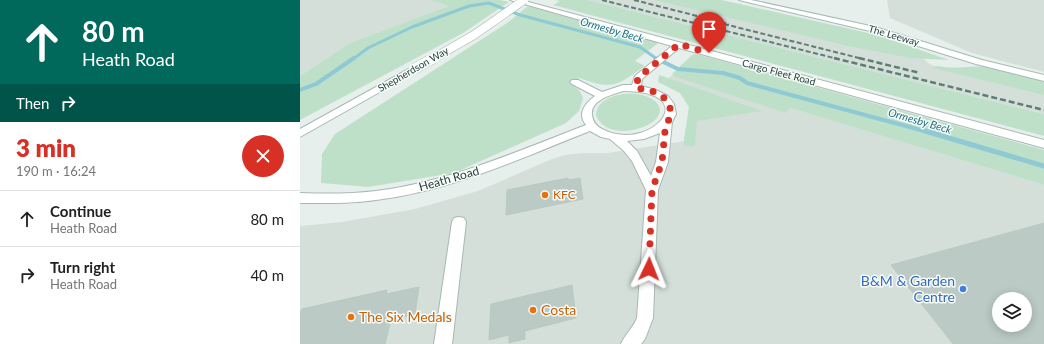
<!DOCTYPE html>
<html lang="en">
<head>
<meta charset="utf-8">
<style>
  :root { --surface:#fff; --page:#f6f6f6; --text:#222; --muted:#767676; --line:#e0e0e0; --accent:#d93025 }
  body { margin:0; font-family:Lato,sans-serif; background:var(--page); color:var(--text); height:100vh; display:flex; flex-direction:column; font-size:15px; white-space:nowrap }
  * { box-sizing:border-box; margin:0 }
  p { font-size:13px; color:var(--muted) }
  .icon { flex:none; width:22px; height:22px; fill:none; stroke:currentColor; stroke-width:2; stroke-linecap:round; stroke-linejoin:round }
  .map { position:relative; flex:1; overflow:hidden }
  .drawer { display:flex; flex-direction:column; background:var(--surface); width:300px }
  .drawer>* { flex:none }
  .hud { background:#00695c; color:#fff; overflow:hidden }
  .buttons { position:absolute; left:692px; top:292px; display:grid; gap:8px }
  .buttons a { display:grid; place-items:center; width:40px; height:40px; border-radius:50%; background:var(--surface); box-shadow:0 2px 10px #0003; font-size:20px }
  .pin { position:absolute; display:grid; place-items:center; width:34px; height:34px; color:#fff; margin:-41px -17px; border-radius:50% 50% 50% 0; rotate:-45deg; box-shadow:0 0 4px #0007 }
  .pin .icon { rotate:45deg }
  .me { position:absolute; width:44px; margin:-22px; rotate:2deg; stroke-linejoin:round; filter:drop-shadow(0 0 3px #0008) }
  .turn { display:flex; align-items:center; gap:14px; height:84px; padding:0 16px; font-size:18px }
  .turn .icon { width:52px; height:52px; stroke-width:2.5 }
  .turn b { display:block; font-size:28px; line-height:34px }
  .then { display:flex; align-items:center; height:38px; padding:0 16px; background:#0003; gap:8px; font-size:15px }
  .round { display:grid; place-items:center; flex:none; width:42px; height:42px; border-radius:21px; background:var(--page) }
  .summary { display:flex; align-items:center; justify-content:space-between; height:68px; padding:0 16px }
  h1 { font-size:24px; font-weight:800; line-height:30px; color:var(--accent) }
  ul { padding:0; list-style:none }
  li { display:flex; align-items:center; gap:12px; height:56px; padding:0 16px; border-top:1px solid var(--line) }
  li div { flex:1 }
  li b { display:block; font-size:15px }
  li em { font-style:normal }
  main { display:flex; flex:1; min-height:0 }
  .map>svg:first-child { display:block }
  .built { fill:#d4dfda; fill-rule:evenodd }
  .green { fill:#bfe0c8 }
  .lines { fill:none; stroke-linecap:round; stroke-linejoin:round }
  .stream-far2 { stroke:#8ec9d4; stroke-width:3 }
  .stream-far1 { stroke:#8ec9d4; stroke-width:4 }
  .stream { stroke:#8ec9d4; stroke-width:5 }
  .building { fill:#bbcac4; stroke:#b8c9c2; fill-rule:evenodd }
  .street-casing { stroke:#a8b8b2; stroke-width:2 }
  .secondary-casing { stroke:#a4bbb3; stroke-width:2 }
  .street { fill:#fff; fill-rule:evenodd }
  .secondary { fill:#fff; fill-rule:evenodd }
  .rail-far1 { stroke:#5f7d75; stroke-width:2; stroke-dasharray:5 2.5; stroke-linecap:butt }
  .rail { stroke:#5f7d75; stroke-width:2.5; stroke-dasharray:6 3; stroke-linecap:butt }
  .secondary-bridge-far1-casing { stroke:#a4bbb3; stroke-width:9; stroke-linecap:butt }
  .secondary-bridge-casing { stroke:#a4bbb3; stroke-width:11; stroke-linecap:butt }
  .secondary-bridge-far1 { stroke:#fff; stroke-width:8 }
  .secondary-bridge { stroke:#fff; stroke-width:10 }
  .route { stroke:#d93025; stroke-width:7; stroke-dasharray:0 12.6 }
  .food-dot { fill:#e8710a; stroke:#f7fbf9; stroke-width:1.5 }
  .shop-dot { fill:#3f7fe0; stroke:#f7fbf9; stroke-width:1.5 }
  .labels { text-anchor:middle; stroke-width:3; stroke-linejoin:round; paint-order:stroke }
  .far-street-label { font-size:10px; fill:#24423a; stroke:#f7fbf9 }
  .far-water-label { font-size:11px; font-style:italic; fill:#1c6f80; stroke:#f7fbf9 }
  .street-label { font-size:12px; fill:#24423a; stroke:#f7fbf9 }
  .food-label { font-size:12px; fill:#c56008; stroke:#f7fbf9; text-anchor:start }
  .near-shop-label { font-size:14px; fill:#366cbe; stroke:#f7fbf9; text-anchor:end }
  .near-food-label { font-size:14px; fill:#c56008; stroke:#f7fbf9; text-anchor:start }
</style>
</head>
<body>
<main>
<section class="drawer">
<div class="hud">
<div class="turn"><svg class="icon" aria-label="ahead" viewBox="0 0 24 24"><path d="M12 20V5M6 11l6-6 6 6"/></svg><div><b>80 m</b>Heath Road</div></div>
<div class="then">Then<svg class="icon" aria-label="right" viewBox="0 0 24 24"><path d="M7 20v-9h11M14 6l5 5-5 5"/></svg></div>
</div>
<div class="summary"><div><h1>3 min</h1><p>190 m · 16:24</p></div><a class="round" style="background:#d93025;color:#fff"><svg class="icon" aria-label="close" viewBox="0 0 24 24"><path d="M6 6l12 12M18 6L6 18"/></svg></a></div>
<ul>
<li><svg class="icon" aria-label="ahead" viewBox="0 0 24 24"><path d="M12 20V5M6 11l6-6 6 6"/></svg><div><b>Continue</b><p>Heath Road</p></div><em>80 m</em></li>
<li><svg class="icon" aria-label="right" viewBox="0 0 24 24"><path d="M7 20v-9h11M14 6l5 5-5 5"/></svg><div><b>Turn right</b><p>Heath Road</p></div><em>40 m</em></li>
</ul>
</section>
<div class="map">
<svg width="744" height="344" viewBox="0 0 744 344">
  <rect width="100%" height="100%" fill="#e6efeb"/>
  <!-- built -->
  <path class="built" d="M0,0H166L50,43L0,76Z
    M288,0H406L608,46L631,65L744,91V114Z
    M587,0H744V72L672,53L590,18Z
    M375,73L744,185V344H0V226L42,222L115,209L178,191L252,159L265,155L283,153H308L385,141L389,107L385,100L380,93L370,87L366,80ZM699,299H725V325H699Z"/>
  <!-- green -->
  <path class="green" d="M131,0H200L209,2L163,33L0,120V76L50,43L149,6Z
    M255,0H288L744,114V136L253,5L260,1Z
    M354,0H422L577,35L649,60L610,58L548,46Z
    M228,6L357,42V44L335,61L345,66C318,85 312,91 280,78L271,84L279,90L283,98L279,111L266,123L154,173L68,187L21,183L22,154L35,134L207,23Z
    M396,54L744,150V185L490,108L486,113L376,77L372,74L392,55Z
    M638,66C655,70 671,65 688,67C707,70 726,76 744,80V95L633,68Z
    M359,75L368,78L462,111L397,121L395,146H383L389,107L380,93L358,82Z
    M323,94C334,93 346,94 355,101C379,123 307,148 296,115C297,101 311,96 323,94Z"/>
  <g class="lines">
    <!-- stream-far2 -->
    <path class="stream-far2" d="M53,59L68,48L112,27L169,6L189,3L220,15L340,47L357,59"/>
    <!-- stream-far1 -->
    <path class="stream-far1" d="M355,58L378,69L423,73L440,78L447,83L628,132
      M0,90L16,84L54,58"/>
    <!-- stream -->
    <path class="stream" d="M625,131L744,166"/>
  </g>
  <!-- building -->
  <path class="building" d="M268,178L269,180L280,178L283,199L206,215L207,190Z
    M744,223V344H653L591,265ZM699,299H725V325H699Z
    M272,285L276,318L225,331V339L209,343V335L189,340L191,304Z
    M119,287L115,314L91,320L85,344H0V313L2,309L87,290L86,294Z"/>
  <g class="lines">
    <defs>
      <path id="street" d="M210,0H221L744,140V148L379,48L342,79L341,86L356,90L368,96L374,104L376,114L372,122L368,162L358,190L353,318L345,339L341,344H321C325,334 333,328 337,318L346,190L332,161L324,151L310,139L301,137L290,131C221,158 151,191 76,200C51,204 26,203 0,203V193C26,194 51,194 76,191C149,182 218,151 286,125C277,114 285,103 295,96L272,84L270,82L272,80H278L302,92L323,85H332L335,76L372,46ZM324,91C406,92 349,154 302,129C296,126 293,122 292,115C290,100 313,94 324,91ZM360,133L356,162L351,176L337,151L327,141L344,139Z
        M159,217L164,218L166,222L152,344H134L152,222L154,218Z"/>
      <path id="secondary" d="M439,0H451L575,27L682,60L744,75V81L676,64L570,31Z
        M114,66L118,69L117,71L0,137V129Z"/>
    </defs>
    <!-- street casing -->
    <use href="#street" class="street-casing"/>
    <!-- secondary casing -->
    <use href="#secondary" class="secondary-casing"/>
    <!-- street -->
    <use href="#street" class="street"/>
    <!-- secondary -->
    <use href="#secondary" class="secondary"/>
    <!-- rail-far1 -->
    <path class="rail-far1" d="M302,0L538,59
      M334,0L429,24
      M424,24L563,59"/>
    <!-- rail -->
    <path class="rail" d="M534,58L744,110
      M559,58L620,73"/>
    <defs>
      <path id="secondary-bridge-far1" d="M132,59L174,35L224,0"/>
      <path id="secondary-bridge" d="M114,69L134,58"/>
    </defs>
    <!-- secondary-bridge-far1 casing -->
    <use href="#secondary-bridge-far1" class="secondary-bridge-far1-casing"/>
    <!-- secondary-bridge casing -->
    <use href="#secondary-bridge" class="secondary-bridge-casing"/>
    <!-- secondary-bridge-far1 -->
    <use href="#secondary-bridge-far1" class="secondary-bridge-far1"/>
    <!-- secondary-bridge -->
    <use href="#secondary-bridge" class="secondary-bridge"/>
  </g>
  <g class="lines">
    <!-- route -->
    <path class="route" d="M349,269L352,190L362,162L365,131L371,113L369,103L362,96L350,90L336,88L338,78L379,44L409,53"/>
  </g>
  <!-- markers -->
  <g class="food-dot">
    <circle cx="245" cy="195" r="4"/>
    <circle cx="233" cy="310" r="4"/>
    <circle cx="51" cy="317" r="4"/>
  </g>
  <circle class="shop-dot" cx="663" cy="289" r="4"/>
  <g class="labels">
    <!-- far-street labels -->
    <g class="far-street-label">
      <text transform="translate(594 35) rotate(16)" y="4">The Leeway</text>
      <text transform="translate(113 69) rotate(-30)" y="4">Shepherdson Way</text>
      <text transform="translate(479 72) rotate(15)" y="4">Cargo Fleet Road</text>
    </g>
    <!-- far-water labels -->
    <g class="far-water-label">
      <text transform="translate(312 30) rotate(16)" y="4">Ormesby Beck</text>
      <text transform="translate(620 121) rotate(16)" y="4">Ormesby Beck</text>
    </g>
    <!-- street labels -->
    <g class="street-label">
      <text transform="translate(149 179) rotate(-16)" y="4">Heath Road</text>
    </g>
    <!-- food labels -->
    <g class="food-label">
      <text x="253" y="199">KFC</text>
    </g>
    <!-- near-shop labels -->
    <g class="near-shop-label">
      <text x="655" y="286">B&amp;M &amp; Garden<tspan x="655" dy="16">Centre</tspan></text>
    </g>
    <!-- near-food labels -->
    <g class="near-food-label">
      <text x="241" y="315">Costa</text>
      <text x="59" y="322">The Six Medals</text>
    </g>
  </g>
</svg>
<div class="buttons">
<a><svg class="icon" aria-label="layers" viewBox="0 0 24 24"><path d="M12 4l9 5-9 5-9-5zM3 14l9 5 9-5"/></svg></a>
</div>
<div class="pin" style="left:409px;top:53px;background:#d93025"><svg class="icon" aria-label="arrive" viewBox="0 0 24 24"><path d="M6 21V4h12l-3 4 3 4H6"/></svg></div>
<svg class="me" style="left:349px;top:269px" viewBox="-20 -20 40 40"><path d="M0-17L14 15 0 8-14 15z" fill="#d93025" stroke="#fff" stroke-width="4"/></svg>
</div>
</main>
</body>
</html>
